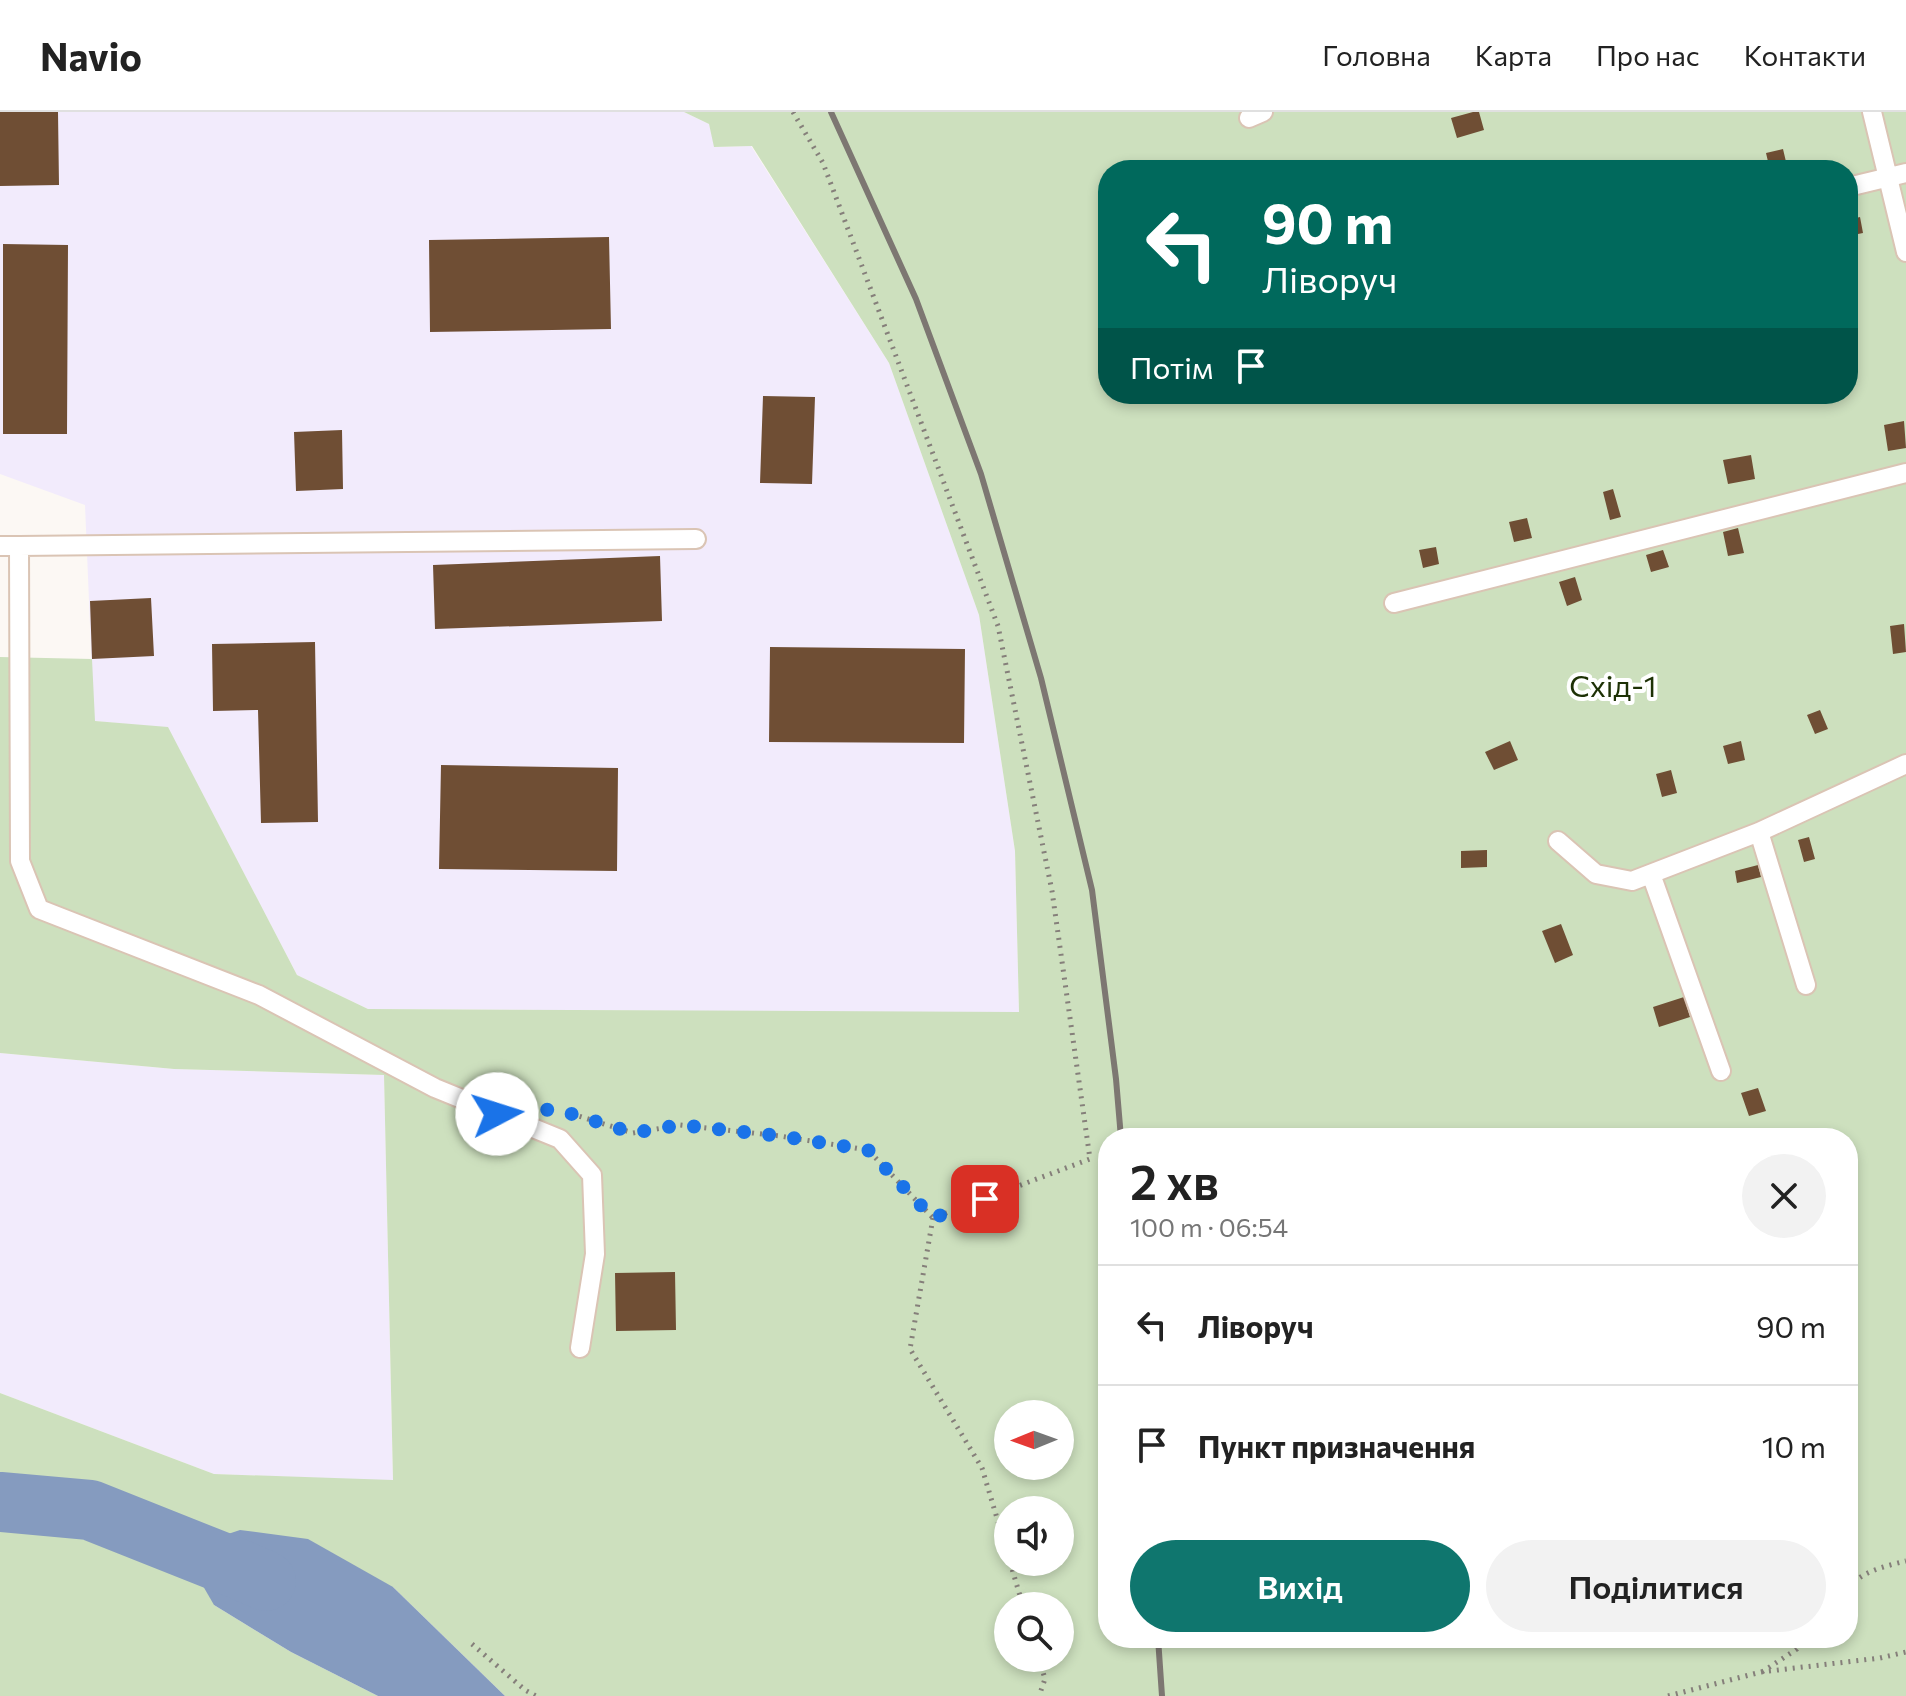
<!DOCTYPE html>
<html lang="uk">
<head>
<meta charset="utf-8">
<style>
  :root { --surface:#fff; --page:#f2f2f2; --text:#222; --muted:#767676; --line:#e0e0e0; --accent:#0f766e }
  body { margin:0; font-family:Commissioner,sans-serif; background:var(--page); color:var(--text); height:100vh; display:flex; flex-direction:column; font-size:30px; white-space:nowrap }
  * { box-sizing:border-box; margin:0 }
  p { font-size:26px; color:var(--muted) }
  .icon { flex:none; width:44px; height:44px; fill:none; stroke:currentColor; stroke-width:2; stroke-linecap:round; stroke-linejoin:round }
  .map { position:relative; flex:1; overflow:hidden }
  .drawer { position:absolute; left:1098px; top:1016px; width:760px; height:520px; display:flex; flex-direction:column; background:var(--surface); border-radius:32px; box-shadow:0 4px 12px #0003 }
  .drawer>* { flex:none }
  .hud { position:absolute; left:1098px; top:48px; width:760px; height:244px; border-radius:32px; box-shadow:0 4px 12px #0003; background:#00695c; color:#fff; overflow:hidden }
  .needle { width:52px; rotate:269deg }
  .buttons { position:absolute; left:994px; top:1288px; display:grid; gap:16px }
  .buttons a { display:grid; place-items:center; width:80px; height:80px; border-radius:50%; background:var(--surface); box-shadow:0 4px 12px #0003; font-size:40px }
  .pin { position:absolute; display:grid; place-items:center; width:68px; height:68px; color:#fff; margin:-34px; border-radius:16px; box-shadow:0 4px 12px #0006 }
  .me { position:absolute; width:88px; margin:-44px; rotate:85deg; stroke-linejoin:round; filter:drop-shadow(0 0 6px #0008) }
  .turn { display:flex; align-items:center; gap:28px; height:168px; padding:0 32px; font-size:36px }
  .turn .icon { width:104px; height:104px; stroke-width:2.5 }
  .turn b { display:block; font-size:56px; line-height:68px }
  .then { display:flex; align-items:center; height:76px; padding:0 32px; background:#0003; gap:16px; font-size:30px }
  .round { display:grid; place-items:center; flex:none; width:84px; height:84px; border-radius:42px; background:var(--page) }
  .head { display:flex; align-items:center; justify-content:space-between; height:136px; padding:0 32px }
  h1 { font-size:48px; font-weight:600; line-height:60px }
  .primary-button { display:flex; gap:16px; margin-top:auto; padding:16px 32px }
  .primary-button a { flex:1; height:92px; border-radius:48px; background:var(--accent); color:#fff; font-size:32px; font-weight:600; line-height:92px; text-align:center }
  .primary-button a+a { background:var(--page); color:var(--text) }
  ul { padding:0; list-style:none }
  li { display:flex; align-items:center; gap:24px; height:120px; padding:0 32px; border-top:2px solid var(--line) }
  li div { flex:1 }
  li b { display:block; font-size:30px }
  li em { font-style:normal }
  header { display:flex; align-items:center; gap:48px; box-sizing:border-box; height:112px; padding:0 40px; background:var(--surface); border-bottom:2px solid var(--line) }
  header strong { font-size:38px }
  nav { display:flex; gap:44px; margin-inline-start:auto; font-size:28px }
  .map>svg:first-child { display:block }
  .industrial { fill:#f2ebfc }
  .green { fill:#cde0be; fill-rule:evenodd }
  .water { fill:#859bbf }
  .lines { fill:none; stroke-linecap:round; stroke-linejoin:round }
  .river { stroke:#859bbf; stroke-width:60 }
  .building { fill:#6f4e34 }
  .lane-casing { stroke:#dac4b4; stroke-width:22 }
  .path { stroke:#857f7a; stroke-width:5; stroke-dasharray:2 6; stroke-linecap:butt }
  .lane { stroke:#fff; stroke-width:18 }
  .rail { stroke:#7d7772; stroke-width:6 }
  .route { stroke:#1a73e8; stroke-width:14; stroke-dasharray:0 25.2 }
  .labels { text-anchor:middle; stroke-width:8; stroke-linejoin:round; paint-order:stroke }
  .park-label { font-size:30px; fill:#1d3105; stroke:#fff }
</style>
</head>
<body>
<header>
<strong>Navio</strong>
<nav><a>Головна</a><a>Карта</a><a>Про нас</a><a>Контакти</a></nav>
</header>
<div class="map">
<svg width="1906" height="1584" viewBox="0 0 1906 1584">
  <rect width="100%" height="100%" fill="#fcf8f4"/>
  <!-- industrial -->
  <path class="industrial" d="M0,0H684L709,12L715,35L751,34L889,251L979,503L1015,739L1019,901L368,897L297,863L168,616L94,609L85,393L0,362Z
    M0,941L174,957L384,963L393,1369L214,1362L0,1281Z"/>
  <!-- green -->
  <path class="green" d="M684,0H1906V1584H505L393,1475L214,1493L291,1540L378,1584H0V1281L214,1362L393,1368L384,963L174,957L0,941V545L92,547L95,609L168,615L297,863L368,897L1019,900L1015,739L979,503L889,251L752,34L714,35L709,12ZM1108,58H1848V282H1108ZM1108,1026H1848V1526H1108ZM1008,1302H1060V1354H1008ZM1008,1398H1060V1450H1008ZM1008,1494H1060V1546H1008Z"/>
  <!-- water -->
  <path class="water" d="M240,1418L308,1427L393,1475L505,1584H378L291,1540L214,1493L188,1448L192,1434Z"/>
  <g class="lines">
    <!-- river -->
    <path class="river" d="M0,1390L90,1398L236,1456L266,1469"/>
  </g>
  <!-- building -->
  <path class="building" d="M0,0H58L59,73L0,74Z
    M1473,0H1479L1484,18L1457,26L1451,6Z
    M1783,37L1787,54L1770,58L1766,41Z
    M1860,105L1863,121L1848,124V108Z
    M609,125L611,217L430,220L429,128Z
    M3,132L68,133L67,322H3Z
    M763,284L815,285L812,372L760,371Z
    M1904,309L1906,336L1888,339L1884,313Z
    M342,318L343,377L296,379L294,320Z
    M1751,343L1755,367L1728,372L1723,348Z
    M1613,377L1621,405L1610,408L1603,380Z
    M1527,406L1532,426L1514,430L1509,410Z
    M1738,416L1744,441L1728,444L1723,420Z
    M1436,435L1439,452L1423,456L1419,438Z
    M1663,438L1669,455L1651,460L1646,443Z
    M660,444L662,509L435,517L433,453Z
    M1575,465L1582,488L1567,494L1559,470Z
    M151,486L154,544L92,547L90,489Z
    M1904,512L1906,540L1893,542L1890,514Z
    M315,530L318,710L261,711L258,598L213,599L212,532Z
    M770,535L965,537L964,631L769,630Z
    M1820,598L1828,617L1815,622L1807,603Z
    M1510,629L1518,648L1494,658L1485,640Z
    M1741,629L1745,648L1728,652L1723,634Z
    M441,653L618,656L617,759L439,757Z
    M1671,658L1677,681L1662,685L1656,662Z
    M1809,725L1815,747L1804,750L1798,728Z
    M1487,738V755L1461,756V739Z
    M1758,753L1761,765L1737,771L1735,759Z
    M1561,812L1573,843L1555,851L1542,819Z
    M1684,885L1690,905L1659,915L1653,895Z
    M1758,976L1766,999L1749,1004L1741,981Z
    M675,1160L676,1218L616,1219L615,1161Z"/>
  <g class="lines">
    <defs>
      <path id="lane" d="M1872,0L1906,140
        M1249,6L1263,0
        M1848,75L1906,61
        M0,434H19L20,749L39,797L259,883L435,976L560,1027L592,1063L595,1142L580,1236
        M19,434L696,427
        M1394,491L1906,361
        M1759,720L1806,873
        M1558,729L1596,762L1632,769L1759,720L1906,652
        M1651,762L1721,959"/>
    </defs>
    <!-- lane casing -->
    <use href="#lane" class="lane-casing"/>
    <!-- path -->
    <path class="path" d="M793,0L823,51L998,514L1052,779L1090,1047L933,1106
      M572,1002L633,1021L680,1013L780,1024L868,1038L933,1106
      M933,1106L910,1237L982,1356L1008,1443
      M1010,1450L1023,1494
      M1848,1476C1862,1459 1886,1454 1906,1449
      M472,1532L525,1578L536,1584
      M1039,1546L1045,1567L1039,1584
      M1762,1560L1797,1537L1806,1526
      M1668,1584L1761,1560L1880,1546L1906,1540"/>
    <!-- lane -->
    <use href="#lane" class="lane"/>
    <!-- rail -->
    <path class="rail" d="M831,0L916,187L981,362L1041,566L1092,778L1116,967L1121,1026
      M1158,1526L1162,1584"/>
  </g>
  <g class="lines">
    <!-- route -->
    <path class="route" d="M497,1002L556,997L633,1021L680,1013L780,1024L868,1038L933,1106L985,1087"/>
  </g>
  <g class="labels">
    <!-- park labels -->
    <g class="park-label">
      <text x="1613" y="585">Схід-1</text>
    </g>
  </g>
</svg>
<div class="buttons">
<a><svg class="needle" viewBox="-14 -14 28 28"><path d="M0-13l5 13h-10z" fill="#e53935"/><path d="M0 13l5-13h-10z" fill="#767676"/></svg></a>
<a><svg class="icon" aria-label="sound" viewBox="0 0 24 24"><path d="M4 9h4l5-4v14l-5-4H4zM17 9q2 3 0 6"/></svg></a>
<a><svg class="icon" aria-label="search" viewBox="0 0 24 24"><circle cx="10" cy="10" r="6"/><path d="M15 15l6 6"/></svg></a>
</div>
<div class="pin" style="left:985px;top:1087px;background:#d93025"><svg class="icon" aria-label="arrive" viewBox="0 0 24 24"><path d="M6 21V4h12l-3 4 3 4H6"/></svg></div>
<svg class="me" style="left:497px;top:1002px" viewBox="-20 -20 40 40"><circle r="19" fill="#fff"/><path d="M0-13L10 11 0 6-10 11z" fill="#1a73e8"/></svg>
<div class="hud">
<div class="turn"><svg class="icon" aria-label="left" viewBox="0 0 24 24"><path d="M17 20v-9H6M10 6l-5 5 5 5"/></svg><div><b>90 m</b>Ліворуч</div></div>
<div class="then">Потім<svg class="icon" aria-label="arrive" viewBox="0 0 24 24"><path d="M6 21V4h12l-3 4 3 4H6"/></svg></div>
</div>
<section class="drawer">
<div class="head"><div><h1>2 хв</h1><p>100 m · 06:54</p></div><a class="round"><svg class="icon" aria-label="close" viewBox="0 0 24 24"><path d="M6 6l12 12M18 6L6 18"/></svg></a></div>
<ul>
<li><svg class="icon" aria-label="left" viewBox="0 0 24 24"><path d="M17 20v-9H6M10 6l-5 5 5 5"/></svg><div><b>Ліворуч</b></div><em>90 m</em></li>
<li><svg class="icon" aria-label="arrive" viewBox="0 0 24 24"><path d="M6 21V4h12l-3 4 3 4H6"/></svg><div><b>Пункт призначення</b></div><em>10 m</em></li>
</ul>
<div class="primary-button"><a>Вихід</a><a>Поділитися</a></div>
</section>
</div>
</body>
</html>
